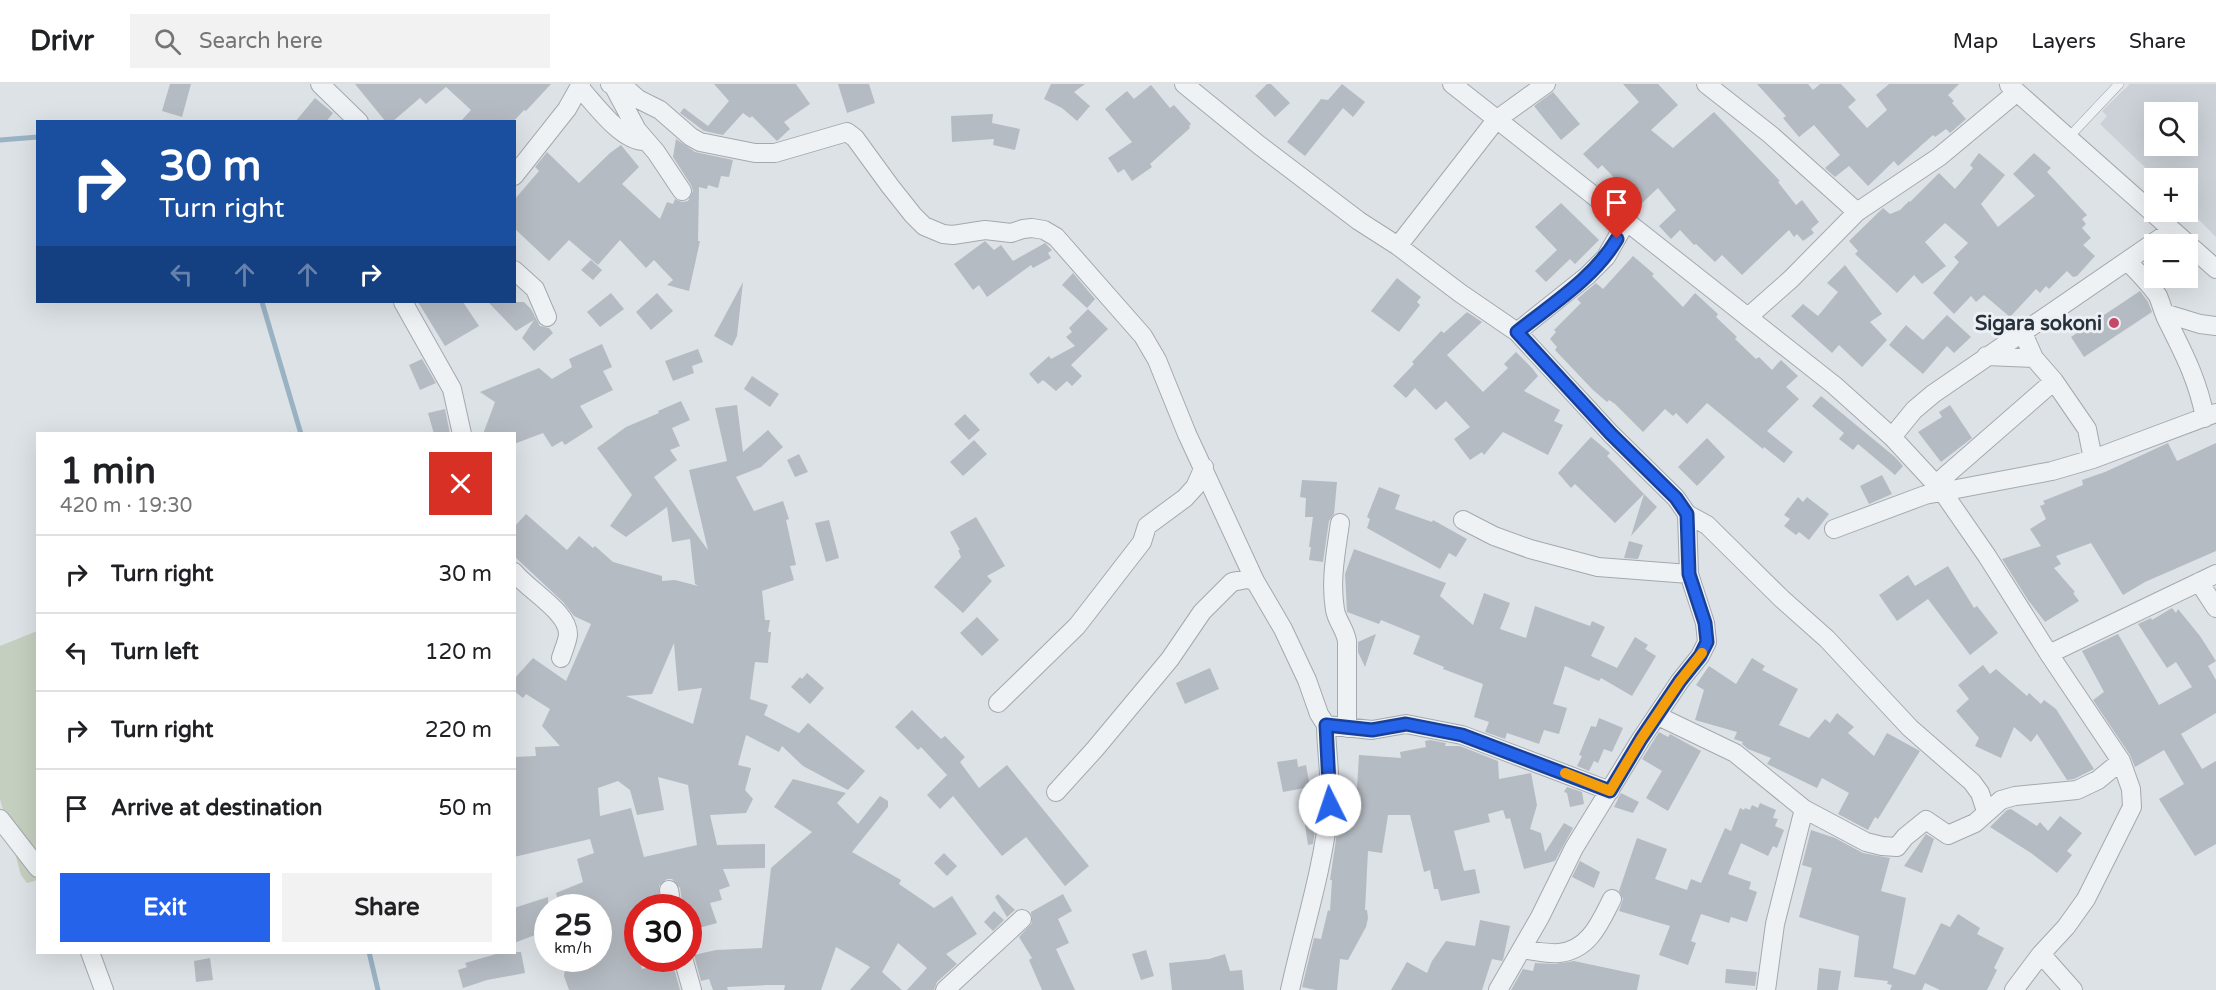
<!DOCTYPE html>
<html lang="en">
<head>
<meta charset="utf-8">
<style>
  :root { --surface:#fff; --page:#f2f2f2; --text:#202124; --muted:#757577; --line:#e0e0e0; --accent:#2563eb }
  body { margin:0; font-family:"Varela Round",sans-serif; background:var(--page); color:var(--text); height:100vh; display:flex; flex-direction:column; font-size:22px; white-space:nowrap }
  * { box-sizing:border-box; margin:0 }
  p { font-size:20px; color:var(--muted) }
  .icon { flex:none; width:33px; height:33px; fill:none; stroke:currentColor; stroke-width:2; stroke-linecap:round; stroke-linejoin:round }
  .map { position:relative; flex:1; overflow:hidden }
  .details { position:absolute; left:36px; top:348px; width:480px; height:522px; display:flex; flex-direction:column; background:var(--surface); border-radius:0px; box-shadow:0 6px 24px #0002 }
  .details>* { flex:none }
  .hud { position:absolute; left:36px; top:36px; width:480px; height:183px; border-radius:0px; box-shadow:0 6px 24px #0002; background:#1a4fa0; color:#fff; overflow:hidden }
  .controls { position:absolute; left:2144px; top:18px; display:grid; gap:12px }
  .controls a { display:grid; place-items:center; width:54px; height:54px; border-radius:0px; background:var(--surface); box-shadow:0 6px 24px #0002; font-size:30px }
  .speed { position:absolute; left:534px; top:810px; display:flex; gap:12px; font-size:30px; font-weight:700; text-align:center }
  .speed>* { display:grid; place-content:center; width:78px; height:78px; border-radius:50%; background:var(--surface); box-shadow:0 6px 24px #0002; line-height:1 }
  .speed small { font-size:15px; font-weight:400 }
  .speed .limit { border:9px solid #d22; background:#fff; color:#111 }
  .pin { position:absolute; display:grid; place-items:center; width:51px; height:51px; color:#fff; margin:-62px -26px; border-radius:50% 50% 50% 0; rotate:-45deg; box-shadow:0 0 6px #0007 }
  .pin .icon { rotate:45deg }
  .me { position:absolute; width:66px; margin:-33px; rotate:356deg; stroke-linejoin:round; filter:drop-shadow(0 0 4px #0008) }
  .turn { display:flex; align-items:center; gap:21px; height:126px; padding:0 24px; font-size:27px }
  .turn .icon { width:78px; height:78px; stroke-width:2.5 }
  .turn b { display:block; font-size:42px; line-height:51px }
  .lanes { display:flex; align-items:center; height:57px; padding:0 24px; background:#0003; justify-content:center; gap:30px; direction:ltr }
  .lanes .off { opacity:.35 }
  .round { display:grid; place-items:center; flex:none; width:63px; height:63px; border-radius:0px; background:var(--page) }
  .overview { display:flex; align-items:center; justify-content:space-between; height:102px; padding:0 24px }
  h1 { font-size:36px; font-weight:700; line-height:45px }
  .primary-button { display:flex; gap:12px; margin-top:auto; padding:12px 24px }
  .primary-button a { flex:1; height:69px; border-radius:0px; background:var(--accent); color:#fff; font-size:24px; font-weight:700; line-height:69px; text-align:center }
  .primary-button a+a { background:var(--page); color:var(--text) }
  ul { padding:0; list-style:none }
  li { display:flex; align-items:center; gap:18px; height:78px; padding:0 24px; border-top:2px solid var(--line) }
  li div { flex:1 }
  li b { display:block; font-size:22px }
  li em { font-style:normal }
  header { display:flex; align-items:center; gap:36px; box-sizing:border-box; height:84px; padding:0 30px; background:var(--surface); border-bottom:2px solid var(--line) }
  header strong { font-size:28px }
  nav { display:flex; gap:33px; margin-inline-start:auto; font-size:21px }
  .search { width:420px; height:54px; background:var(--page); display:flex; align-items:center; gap:15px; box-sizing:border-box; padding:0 21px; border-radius:0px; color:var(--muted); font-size:22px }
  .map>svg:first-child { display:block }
  .built { fill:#cbd1d7; fill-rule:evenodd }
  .green { fill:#c5cfbf }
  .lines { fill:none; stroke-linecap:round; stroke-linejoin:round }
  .stream { stroke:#9ab3c4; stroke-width:5 }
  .building { fill:#b5bbc2; fill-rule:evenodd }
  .service-casing { stroke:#a3a9af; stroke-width:10 }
  .minor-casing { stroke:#a3a9af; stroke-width:20 }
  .service { stroke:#eff2f5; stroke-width:9 }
  .minor { stroke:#eff2f5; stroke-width:18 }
  .route-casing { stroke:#184099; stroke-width:15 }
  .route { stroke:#2563eb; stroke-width:10 }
  .slow { stroke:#f59e0b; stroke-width:10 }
  .poi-dot { fill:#c54869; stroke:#ecf0f4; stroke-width:2 }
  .labels { text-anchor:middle; stroke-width:6; stroke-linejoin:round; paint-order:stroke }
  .poi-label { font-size:20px; font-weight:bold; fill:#27313b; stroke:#ecf0f4; text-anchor:end }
</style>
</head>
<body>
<header>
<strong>Drivr</strong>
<div class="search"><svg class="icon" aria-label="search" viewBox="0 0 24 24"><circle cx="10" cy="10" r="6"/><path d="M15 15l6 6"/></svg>Search here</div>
<nav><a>Map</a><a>Layers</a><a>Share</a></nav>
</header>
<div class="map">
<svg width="2216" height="906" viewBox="0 0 2216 906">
  <rect width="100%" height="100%" fill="#dde2e6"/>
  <!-- built -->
  <path class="built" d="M2130,0H2216V153L2187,124V94H2156L2100,40L2107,32L2102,27ZM2154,28H2187V62H2154Z"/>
  <!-- green -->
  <path class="green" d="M37,547L38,796L27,799L21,791L0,715V562Z"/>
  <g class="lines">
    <!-- stream -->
    <path class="stream" d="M0,56L38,53
      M262,218L301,350
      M369,868L378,906"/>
  </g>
  <!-- building -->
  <path class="building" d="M170,0H191L182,33L162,27Z
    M355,0H551L526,27L524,26L513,38H460L471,26L446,3L426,20L420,14L392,38H386Z
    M714,0H796L810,20L784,38L790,45L777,57L752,32L750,34L743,29L723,51L704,47L680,29L684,24L708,42L729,17Z
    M838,0H869L875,19L847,29Z
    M1051,0H1085L1074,8L1090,22L1077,37L1062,24L1044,15Z
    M1267,0H1271L1290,19L1275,33L1255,12Z
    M1342,0L1365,18L1353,33L1343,24L1305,72L1287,58L1321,15L1328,16Z
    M1623,0H1658L1678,21L1651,46L1673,64L1714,28L1780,97L1778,98L1796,121L1802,116L1819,138L1811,145L1814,149L1803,157L1797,150L1794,153L1789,146L1742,191L1722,171L1715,178L1696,160L1694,161L1680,146L1671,155L1659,142L1676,126L1658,104L1640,121L1602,81L1598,85L1583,70L1639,18Z
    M1757,0H1808L1813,6L1820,0H1841L1856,16L1848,23L1867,44L1887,26L1876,11L1889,0H1959L1948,11L1954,17L1952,19L1966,35L1950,49L1946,45L1935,53L1933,51L1898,82L1894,77L1868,102L1849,82L1835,93L1825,84L1840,71L1814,41L1799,53L1783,34L1786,32Z
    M1151,1L1170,24L1174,21L1191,40L1189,42L1190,44L1150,80L1152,83L1132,97L1124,85L1118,89L1108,74L1132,58L1105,25L1127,7L1134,15Z
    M1553,8L1580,40L1561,56L1534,22Z
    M315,14L333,29L326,38H295Z
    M993,30L992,39L1020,45L1015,66L993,61L994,55L952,58L951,32Z
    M676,55L695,68L733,76L729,93L721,92L718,104L708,101L707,105L699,103L698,157H700L689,207L667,201L673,196L654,176L646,184L620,156L598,181L569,156L549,177L514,144V116L539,87L535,83L547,68L579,99L610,69L621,61L639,83L622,100L660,135L667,118L673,120L675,115L682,118L688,117L693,107L691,101L673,73Z
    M1979,69L2005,91L1981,120L1998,143L2035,112L2013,90L2034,69L2051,84L2047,88L2087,131L2082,135L2086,140L2082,144L2091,154L2083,161L2095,172L2077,192L2073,193L2067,187L2049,205L2046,202L2040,209L2036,205L2010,233L1984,211L1976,218L1971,212L1954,230L1933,209L1959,178L1954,173L1968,159L1945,139L1925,158L1946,182L1922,200L1914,191L1897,209L1855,170L1858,167L1849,157L1883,124L1890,130L1900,126L1909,117L1910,118L1939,89L1955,105L1973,84L1970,81Z
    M1561,119L1599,156L1575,180L1570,175L1546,198L1535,187L1557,166L1535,143Z
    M985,157L994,166L1001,161L1013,177L1045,159L1052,166L1048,169L1051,174L1033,184L1031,181L987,213L979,201L973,206L954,180Z
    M1633,172L1654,190L1652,192L1683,223L1695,209L1718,230L1716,233L1737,253L1735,255L1756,275L1759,273L1772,286L1781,276L1798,292L1786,303L1799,315L1767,347L1793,368L1784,379L1764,363L1763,365L1707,319L1687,340L1676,329L1673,332L1665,325L1643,348L1615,320L1609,316L1607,318L1593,306L1555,266L1557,263L1550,255L1556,248L1554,246L1581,219L1577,215L1596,199L1603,205Z
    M591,176L602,186L593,196L581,186Z
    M1845,181L1882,230L1870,238L1887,256L1862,283L1839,261L1832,269L1791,232L1803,220L1818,232L1838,208L1827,199Z
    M1073,189L1095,215L1087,224L1062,201Z
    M1397,194L1421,213L1417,218L1420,221L1399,248L1371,227Z
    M743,198L737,252L732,262L714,252Z
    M2140,207L2148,218L2152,228L2084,273L2071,253Z
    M611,209L624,225L600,243L587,228Z
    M657,209L673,227L651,246L636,228Z
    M418,218H463L479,242L445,262Z
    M488,218H524L531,225L540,242L549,244L553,249L534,267L522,254L534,236L516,247Z
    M1088,225L1108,245L1071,281L1082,292L1072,302L1067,297L1056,307L1043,296L1038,300L1029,290L1049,272L1051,275L1075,262L1066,253L1072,248L1069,244Z
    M1467,228L1482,238L1447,271L1483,308L1508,284L1504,280L1516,268L1532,284L1538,292L1524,307L1560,326L1554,337L1563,341L1548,371L1503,348L1484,371L1482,368L1470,376L1454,355L1470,343L1446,317L1436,326L1415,304L1406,314L1393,302L1414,280L1412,278L1441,247L1444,249Z
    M1947,231L1971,253L1954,269L1947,262L1923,290L1889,261L1906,241L1923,256Z
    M602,260L612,283L603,287L613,306L580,322L593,343L565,361L562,357L552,363L543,349L514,360V350H483L495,318L480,308L539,284L552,295L572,283L569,275Z
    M698,265L703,278L692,282L694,289L673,297L665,277Z
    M422,275L436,299L420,306L409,281Z
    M752,292L779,310L770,323L744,305Z
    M1821,312L1895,373L1903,382L1895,391L1858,360L1853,366L1839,355L1844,349L1812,322Z
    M681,317L690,336L672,344L680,362L670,366L677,376L654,393L708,466L689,386L727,377L715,324L737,321L743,368L768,346L783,363L761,383L736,393L754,427L783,417L789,435L786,436L796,481L790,482L794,496L762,507L765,536H770L768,548H771L768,579L755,578L750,615L768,621L764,631L799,649L808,639L865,687L848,706L803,682L782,662L779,668L746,651L738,681L751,684L745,706L753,715L746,729L710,731L717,761L765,760V784L723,785L730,802L719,806L722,816L710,819L717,839L688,847V824H683L680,804L672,795H667L659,802L660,823L638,824V862L636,863L642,885L672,877L680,906H569L564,892L565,885L580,882L577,874H598V824H560L556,809L583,798L577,775L594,769L590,755L514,773V673L536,672L535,663L560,662L542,642L550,625L526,610L523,614L514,607V595L533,574L566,597L591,540L574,532L563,518L514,472V443L526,430L567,466L579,452L593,464L595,462L613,478L662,492V497L675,496L698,502L695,500L690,455L672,458L667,423L626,453L610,442L632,411L597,364L626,343L659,329L658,327ZM674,559L678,607L702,604L693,640L626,612L652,610ZM658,693L688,701L697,761L644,773L631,724L600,732L598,704L618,697L630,706L637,731L664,726Z
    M1950,321L1972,354L1941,378L1918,348L1942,333L1939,328Z
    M445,325L450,350H434L428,329Z
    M965,330L980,346L969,356L954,340Z
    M1591,353L1610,369L1607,372L1644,410L1615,439L1575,400L1571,404L1558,389Z
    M1707,354L1725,373L1697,402L1678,383Z
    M974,356L987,370L963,392L950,378Z
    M2168,359L2177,377L2216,359V467L2145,498L2123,511L2091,459L2056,472L2061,480L2054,484L2075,508L2073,509L2079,517L2045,538L2028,516L2002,475L2041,462L2030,445L2046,435L2040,422L2045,420L2043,417L2083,401L2082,396L2105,388Z
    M799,370L808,388L795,393L787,376Z
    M1882,391L1892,410L1869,420L1860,402Z
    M1302,396L1337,398L1334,430L1329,437L1323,478L1309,476L1311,463H1309L1313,433H1305L1306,414L1300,413Z
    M1379,403L1400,411L1395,425L1432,438L1433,436L1467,455L1456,473L1449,469L1440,485L1367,444L1370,435L1367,433Z
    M1644,410L1657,423L1631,452Z
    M1798,413L1803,418L1807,413L1829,430L1809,456L1799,448L1796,451L1784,442L1790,435L1784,431Z
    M976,433L1005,482L987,492L992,497L963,529L934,503L961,473L958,466H960L950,448Z
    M829,436L839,474L826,478L815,439Z
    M1629,457L1643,461L1638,475L1624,474Z
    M1354,465L1446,499L1440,512L1473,541L1484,509L1510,519L1500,545L1526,554L1535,522L1590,542L1592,537L1605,543L1591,572L1617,584L1635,553L1648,561L1645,565L1656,572L1632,612L1601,594L1599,597L1565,582L1553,620L1567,624L1559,650L1544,646L1539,660L1507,649L1505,655L1485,648L1489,638L1474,633L1483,600L1443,585L1444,583L1413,570L1420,552L1381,536L1379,540L1347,528L1345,490Z
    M1948,482L1974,524L1977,522L1998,549L1970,571L1928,515L1897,537L1879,511L1908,491L1915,502Z
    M2172,524L2176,529L2178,525L2200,552L2216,577L2208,582L2216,596V629L2181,650L2202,685L2216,677V760L2195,772L2159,715L2184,700L2164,666L2135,683L2130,671L2093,616L2104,608L2082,567L2118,550L2159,621L2192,603L2176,578L2167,584L2138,540L2151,534L2152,536Z
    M977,533L999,556L982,572L960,549Z
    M1376,550L1365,583L1358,568V558Z
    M1752,574L1765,582L1762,586L1798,605L1779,641L1809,654L1825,635L1830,639L1837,629L1854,643L1848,649L1874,672L1887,649L1920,667L1878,735L1875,733L1868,746L1838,730L1849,709L1822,694L1817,704L1767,680L1771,674L1748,665L1742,660L1743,658L1734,655L1737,648L1695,636L1704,606L1696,601L1709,582L1736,600Z
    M1983,581L1990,590L1996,585L2027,612L2029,609L2041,620L2044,616L2056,625L2094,685L2074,695L2067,696L2037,650L2031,658L2014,643L2001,674L1975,662L1979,654L1956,627L1969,615L1958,601Z
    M1210,584L1219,605L1185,620L1176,599Z
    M807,589L824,604L810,620L791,603L800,593L802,595Z
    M912,626L941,655L945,652L965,673L960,678L979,704L1007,681L1089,782L1065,802L1026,753L1002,772L953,712L940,725L927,711L947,691L921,663L918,666L895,643Z
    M1599,634L1623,644L1612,668L1604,665L1598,679L1594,677L1589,687L1577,682L1582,672L1579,671L1591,642L1596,643Z
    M1659,648L1668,653L1670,650L1701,667L1668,727L1646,714L1662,687L1642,675Z
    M1430,656L1446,659L1445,662H1460L1498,677L1499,695L1531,689L1537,721L1530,745L1541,749L1545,768L1564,739L1573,744L1555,777L1524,785L1510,734L1506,735L1503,726L1488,730L1490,738L1454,747L1464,787L1475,785L1480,809L1441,817L1438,805H1434L1430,786L1424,788L1410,731H1388L1382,769L1368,767L1365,826H1367L1368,834L1366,843L1348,876L1340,875L1337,906H1316L1302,903L1314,854L1321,855L1328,826L1330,827L1332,796H1330L1339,735L1351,736L1350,706L1357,705L1359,671L1401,674L1400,668L1426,663L1425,657Z
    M1297,675L1298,683L1306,681L1310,703L1283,708L1277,678Z
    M793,695L846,709L837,719L858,740L880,712L888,717V723L852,768L901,796L899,800L934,824L952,812L977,850L946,870L957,880L937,898L934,906H907L927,884L898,859L882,888L902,906H850L870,883L836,863L821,906H784L785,901H767L727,903L728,906H713L709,895L701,897L694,871L716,866L762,864L771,784L812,748L774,723Z
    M1567,703L1582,708L1584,720L1570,723L1567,709L1564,708Z
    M1621,709L1639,718L1633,729L1614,723Z
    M1314,713L1317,732L1313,760L1308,761L1301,715Z
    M1760,719L1776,726L1773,734L1778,735L1775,742L1784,746L1777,764L1773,762L1768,772L1741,759L1728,790L1751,798L1749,805L1757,808L1747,838L1731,833L1729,839L1701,830L1691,857L1696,859L1688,881L1659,871L1670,842L1619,827L1623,815L1619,807L1637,754L1667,765L1655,795L1687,806L1691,795L1701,799L1725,744L1731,747L1740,724L1744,726L1745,724L1750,726L1752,721L1758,724Z
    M2011,725L2037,742L2040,738L2048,747L2060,732L2082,749L2067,767L2072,771L2057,789L2031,769L1990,743L2007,726Z
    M1811,746L1835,754L1863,769L1890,774L1881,807L1906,814L1893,884L1915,891L1941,839L1950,843L1958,830L1980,844L1977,850L2004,864L1994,884L1997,886L1987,906H1940L1925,899L1922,906H1890L1892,901L1887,900L1888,897L1854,893L1859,852L1799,833L1812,784L1802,781Z
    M1926,750L1934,755L1922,789L1904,782Z
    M944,769L957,782L947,792L934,779Z
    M1580,777L1600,788L1594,804L1572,793Z
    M998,810L1015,826L1007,833L995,813Z
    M1063,810L1072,827L1058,835L1069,859L1056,865L1075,906H1042L1029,876L1032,874L1019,853L1032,839L1031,828Z
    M548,813V846L514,859V824Z
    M994,827L1004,836L993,847L984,838Z
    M1480,836L1510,842L1503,876L1502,877L1492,875L1482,906H1391L1407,878L1427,889L1432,877L1446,857L1475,862Z
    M1146,866L1154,892L1141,896L1132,870Z
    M503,868H521L525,889L487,896L463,904L458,886L467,883L465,879Z
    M1225,870L1230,887L1242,886L1244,906H1172L1169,879L1209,875Z
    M210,874L213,896L196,898L194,877Z
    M1574,877L1640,891L1637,906H1511L1523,885L1533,887L1535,879L1555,880Z
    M1819,884L1841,887L1838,906H1817Z
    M1726,885L1757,888L1755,902L1725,899Z"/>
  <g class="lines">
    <defs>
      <path id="service" d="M2068,54L2119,0"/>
      <path id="minor" d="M320,0L359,38
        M610,0L629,7L638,15L660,26L691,53L700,58L755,69H775L847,48L855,54L890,102L913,131L924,142L943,150L953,151L985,146L1011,149L1023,145L1032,144L1044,146L1056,153L1143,252L1157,276L1187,350L1255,497L1283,545L1307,596L1319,630L1326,641L1372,646L1406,640L1462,651L1610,707
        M1184,0L1259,61L1359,137L1398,162L1460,209L1517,248L1611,350L1676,414L1687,430L1689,490L1705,539L1707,558L1700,572L1680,597L1641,655L1574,764L1540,833L1498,906
        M1452,0L1834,301L1892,353L1942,407L1987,472L2049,570L2121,677L2131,705L2132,723L2086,815L2066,843L2041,870L2014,906
        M1706,0L1771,51L1857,128
        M613,1L637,46L656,68L682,107
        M2009,1L2216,185
        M580,4C595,20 621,57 644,57
        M514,92L567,25L581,0
        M1398,162L1496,36L1546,0
        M2127,177C2138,188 2149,199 2158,212C2161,219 2163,227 2166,234C2183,268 2198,296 2205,334
        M514,186L535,205L547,233
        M403,218L452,305L462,350
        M2164,229L2200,240L2216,242
        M1748,233L1791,195L1857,128L1939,73L2017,8
        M2022,247L2034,274L2054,297L2087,345L2093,375
        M1517,248L1587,192L1606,173L1627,136
        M1986,272L2034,274
        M1892,353L1914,326L1933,310L2172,146
        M1936,400L2054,297
        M1687,430L1707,441L1782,515L1827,555L1910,644L1972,698L1980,709L1986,727
        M1463,436L1494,452L1530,465L1598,483L1689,490
        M1340,439C1336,468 1330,496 1335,526C1337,537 1345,545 1347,557V644
        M1834,445L1925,411L2052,387L2093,375L2216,329
        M514,488C528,506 569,528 568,551C567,559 563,567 561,574
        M2199,498L2216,524
        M2049,570L2216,490
        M998,619L1077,542L1142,458L1147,442L1185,414L1195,403L1204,383
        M1658,632L1735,669L1804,725L1866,758L1882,762L1897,763L1905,753L1926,736L1948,751L1975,739L2001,716L2015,712L2077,706L2098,696L2121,677
        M1056,708L1095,665L1170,575L1202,528L1232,498L1247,495L1255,497
        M0,735L38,784
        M669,806L672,824
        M1522,865C1533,867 1548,870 1559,869C1589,866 1600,839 1612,815
        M90,868L104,906
        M2041,870L2073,906
        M683,874L692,906
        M945,906L1022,835
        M1290,906C1303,846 1323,786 1329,724C1332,700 1326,666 1326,641
        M1766,906L1775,840L1804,725"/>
    </defs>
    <!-- service casing -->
    <use href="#service" class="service-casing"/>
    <!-- minor casing -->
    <use href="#minor" class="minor-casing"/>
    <!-- service -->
    <use href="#service" class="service"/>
    <!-- minor -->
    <use href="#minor" class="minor"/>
  </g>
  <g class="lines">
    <defs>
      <path id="route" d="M1330,721L1326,641L1372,646L1406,640L1462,651L1610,707L1641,655L1680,597L1700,572L1707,558L1705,539L1689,490L1687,430L1676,414L1611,350L1517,248C1552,220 1594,194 1617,155"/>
    </defs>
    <!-- route casing -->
    <use href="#route" class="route-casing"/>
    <!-- route -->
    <use href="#route" class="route"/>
    <!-- slow -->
    <path class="slow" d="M1565,689L1610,707L1641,655L1680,597L1702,569"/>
  </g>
  <!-- markers -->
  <circle class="poi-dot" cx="2114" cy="239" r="6"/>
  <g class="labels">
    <!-- poi labels -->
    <g class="poi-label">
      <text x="2102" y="246">Sigara sokoni</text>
    </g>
  </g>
</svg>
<div class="controls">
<a><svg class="icon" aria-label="search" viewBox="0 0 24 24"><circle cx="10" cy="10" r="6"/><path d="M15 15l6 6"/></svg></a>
<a>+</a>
<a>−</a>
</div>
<div class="speed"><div>25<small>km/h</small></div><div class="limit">30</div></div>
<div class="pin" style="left:1617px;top:155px;background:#d93025"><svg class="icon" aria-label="arrive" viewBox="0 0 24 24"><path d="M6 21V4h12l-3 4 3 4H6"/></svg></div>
<svg class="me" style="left:1330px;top:721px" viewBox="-20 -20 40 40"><circle r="19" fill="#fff"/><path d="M0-13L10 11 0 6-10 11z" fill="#2563eb"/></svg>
<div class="hud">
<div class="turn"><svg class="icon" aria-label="right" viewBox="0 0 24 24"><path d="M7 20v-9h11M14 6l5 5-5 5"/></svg><div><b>30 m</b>Turn right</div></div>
<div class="lanes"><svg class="icon off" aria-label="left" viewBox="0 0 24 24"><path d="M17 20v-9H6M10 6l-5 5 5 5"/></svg><svg class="icon off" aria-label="ahead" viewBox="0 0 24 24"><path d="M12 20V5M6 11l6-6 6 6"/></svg><svg class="icon off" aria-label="ahead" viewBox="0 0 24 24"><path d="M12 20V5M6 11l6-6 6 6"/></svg><svg class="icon" aria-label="right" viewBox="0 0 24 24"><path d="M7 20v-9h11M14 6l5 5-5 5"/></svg></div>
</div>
<section class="details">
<div class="overview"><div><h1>1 min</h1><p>420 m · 19:30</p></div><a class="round" style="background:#d93025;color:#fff"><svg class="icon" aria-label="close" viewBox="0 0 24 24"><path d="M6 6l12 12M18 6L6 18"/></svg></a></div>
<ul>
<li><svg class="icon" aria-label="right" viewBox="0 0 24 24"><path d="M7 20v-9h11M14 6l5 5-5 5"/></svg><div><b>Turn right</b></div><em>30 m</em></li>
<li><svg class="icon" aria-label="left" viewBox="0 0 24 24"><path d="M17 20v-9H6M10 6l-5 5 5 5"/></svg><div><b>Turn left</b></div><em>120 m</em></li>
<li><svg class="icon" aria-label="right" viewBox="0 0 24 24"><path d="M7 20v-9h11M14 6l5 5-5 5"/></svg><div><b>Turn right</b></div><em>220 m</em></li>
<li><svg class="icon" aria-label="arrive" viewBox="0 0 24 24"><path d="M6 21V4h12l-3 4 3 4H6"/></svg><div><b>Arrive at destination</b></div><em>50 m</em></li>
</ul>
<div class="primary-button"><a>Exit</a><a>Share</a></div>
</section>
</div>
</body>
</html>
